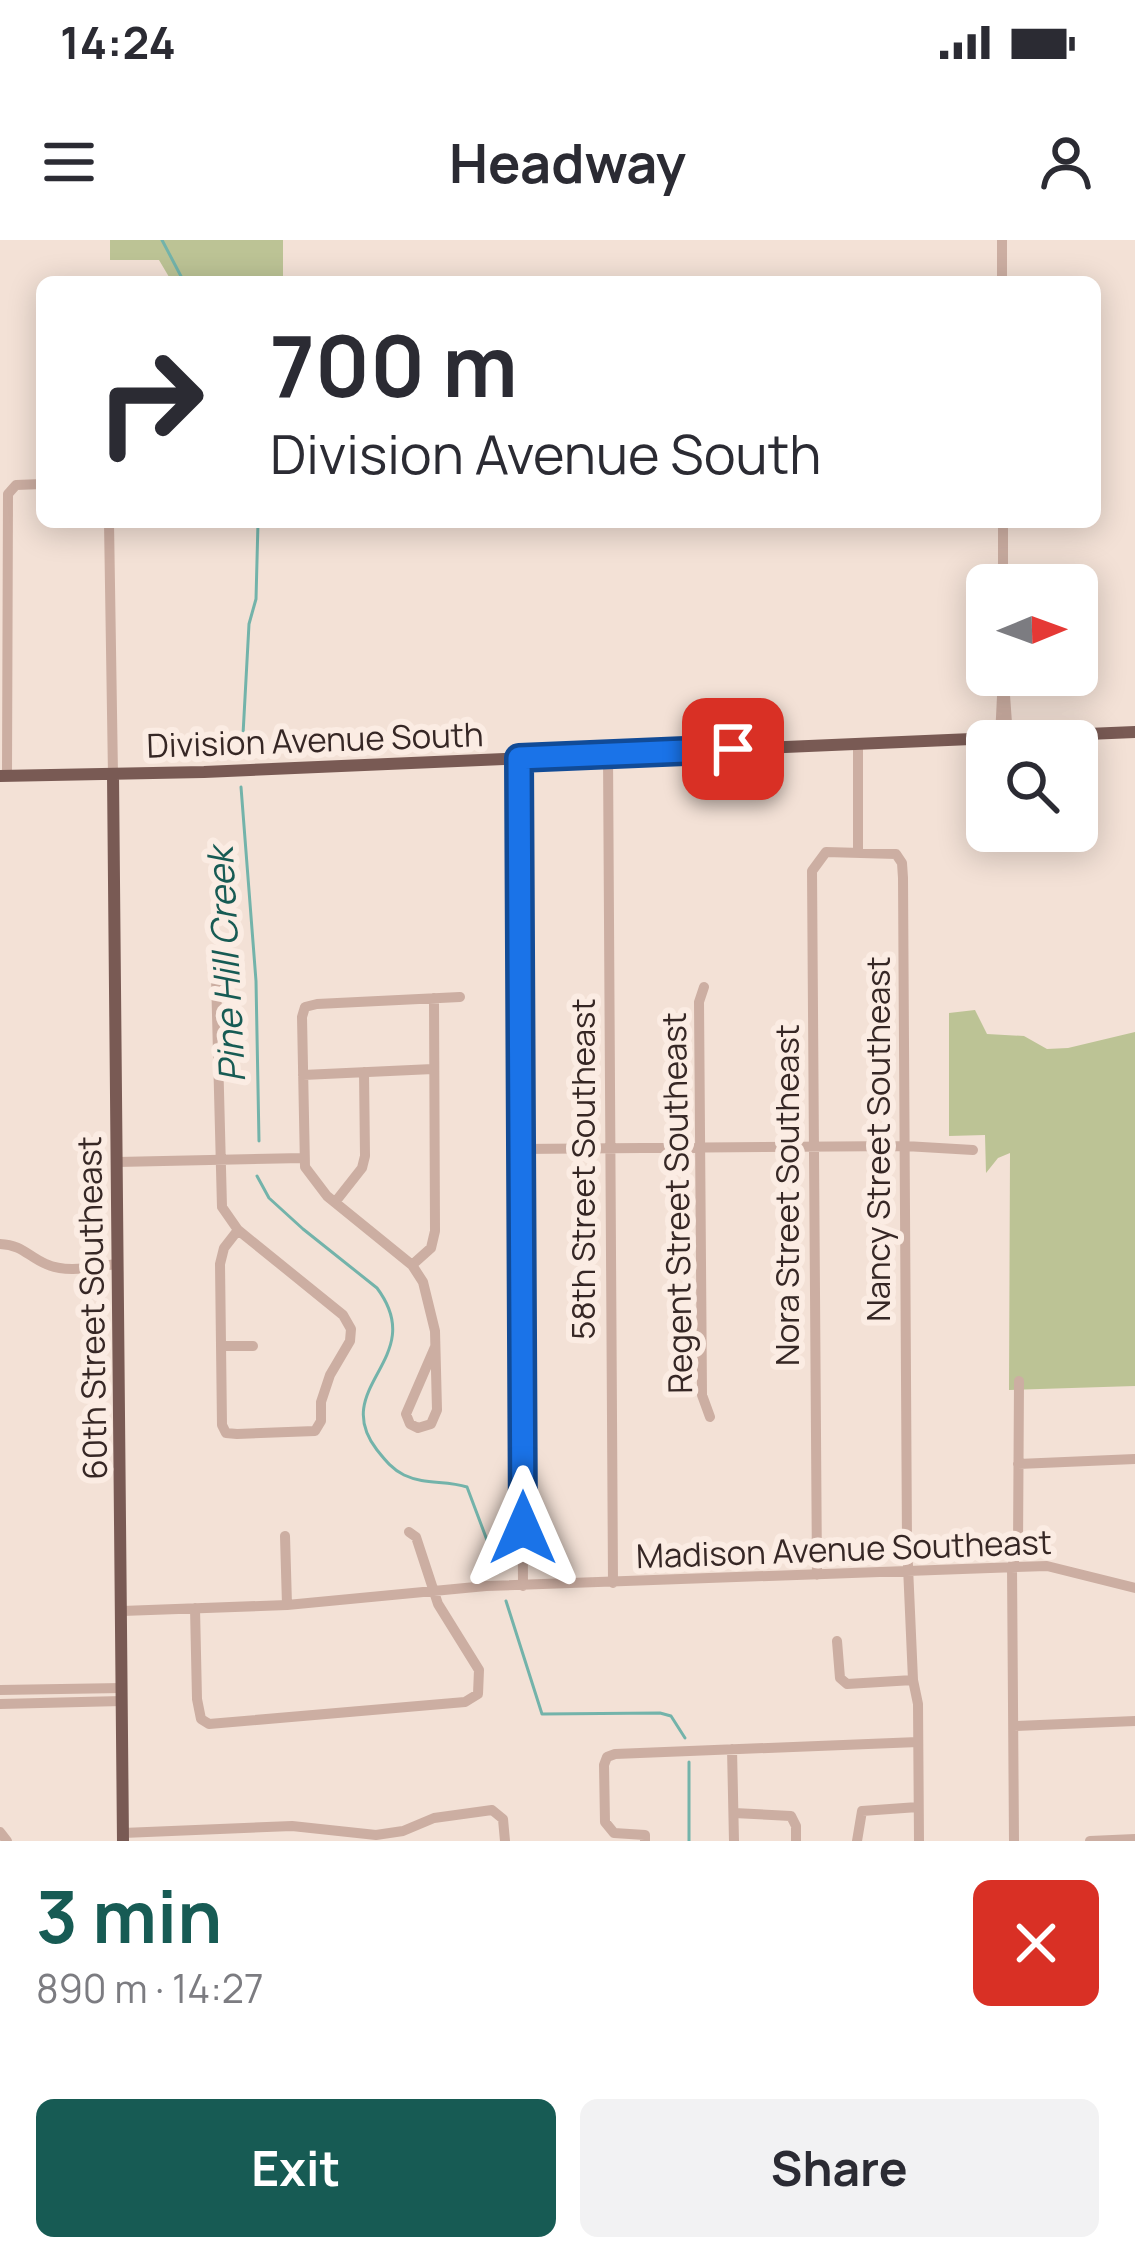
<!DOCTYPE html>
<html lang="en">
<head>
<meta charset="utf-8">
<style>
  :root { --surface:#fff; --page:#f2f2f3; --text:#2b2b33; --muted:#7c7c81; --accent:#175b54 }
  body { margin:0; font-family:Manrope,sans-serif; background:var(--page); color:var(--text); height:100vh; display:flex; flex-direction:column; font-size:45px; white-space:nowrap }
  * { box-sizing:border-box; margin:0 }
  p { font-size:39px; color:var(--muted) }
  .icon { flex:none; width:66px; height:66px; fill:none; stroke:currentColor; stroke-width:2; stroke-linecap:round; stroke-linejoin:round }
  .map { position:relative; height:1601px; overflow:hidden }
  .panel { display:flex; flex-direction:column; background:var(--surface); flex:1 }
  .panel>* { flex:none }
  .guide { position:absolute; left:36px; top:36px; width:1065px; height:252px; border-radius:18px; box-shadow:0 6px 30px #0003; background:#fff; color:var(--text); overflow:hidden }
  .needle { width:78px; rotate:89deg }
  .fabs { position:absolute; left:966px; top:324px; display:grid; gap:24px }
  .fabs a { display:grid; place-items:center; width:132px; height:132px; border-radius:18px; background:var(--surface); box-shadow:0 6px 30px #0003; font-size:60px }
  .pin { position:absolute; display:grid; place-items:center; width:102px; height:102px; color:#fff; margin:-51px; border-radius:24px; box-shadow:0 6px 18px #0006 }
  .me { position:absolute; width:132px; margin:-66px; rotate:0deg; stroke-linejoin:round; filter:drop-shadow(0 0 9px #0008) }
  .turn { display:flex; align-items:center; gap:42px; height:252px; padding:0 36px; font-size:54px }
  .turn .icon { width:156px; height:156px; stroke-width:2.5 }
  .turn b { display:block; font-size:84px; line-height:102px }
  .round { display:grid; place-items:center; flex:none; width:126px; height:126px; border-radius:18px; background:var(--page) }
  .overview { display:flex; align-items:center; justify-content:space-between; height:204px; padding:0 36px }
  h1 { font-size:72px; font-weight:700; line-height:90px; color:var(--accent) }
  .primary-button { display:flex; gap:24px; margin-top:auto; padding:24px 36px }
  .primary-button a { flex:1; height:138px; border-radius:18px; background:var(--accent); color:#fff; font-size:48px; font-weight:700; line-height:138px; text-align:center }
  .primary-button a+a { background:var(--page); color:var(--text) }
  .status { display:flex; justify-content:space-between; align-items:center; height:84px; padding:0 60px; background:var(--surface); direction:ltr }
  .status svg { height:33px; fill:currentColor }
  header { display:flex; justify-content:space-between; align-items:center; height:156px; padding:0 36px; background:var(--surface); font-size:54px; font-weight:700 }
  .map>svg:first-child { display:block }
  .green { fill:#bcc395 }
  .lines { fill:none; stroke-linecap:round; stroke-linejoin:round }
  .stream { stroke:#73b3aa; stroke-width:3 }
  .minor { stroke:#ccaea2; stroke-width:10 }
  .major { stroke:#795a54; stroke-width:12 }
  .route-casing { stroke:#114b97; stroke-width:30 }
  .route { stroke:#1a73e8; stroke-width:21 }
  .labels { text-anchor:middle; stroke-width:12; stroke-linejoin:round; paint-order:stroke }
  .street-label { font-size:33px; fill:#362725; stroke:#fbece3 }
  .water-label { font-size:36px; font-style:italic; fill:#175b54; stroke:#fbece3 }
</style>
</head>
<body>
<div class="status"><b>14:24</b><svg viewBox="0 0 49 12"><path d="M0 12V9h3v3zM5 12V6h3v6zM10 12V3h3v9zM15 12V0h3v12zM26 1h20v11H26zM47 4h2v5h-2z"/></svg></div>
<header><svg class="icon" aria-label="menu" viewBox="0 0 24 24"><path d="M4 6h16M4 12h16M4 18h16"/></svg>Headway<svg class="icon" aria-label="person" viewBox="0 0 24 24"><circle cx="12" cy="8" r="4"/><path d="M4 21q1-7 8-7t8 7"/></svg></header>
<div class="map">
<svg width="1135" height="1601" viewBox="0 0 1135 1601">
  <rect width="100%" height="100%" fill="#f3e1d6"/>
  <!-- green -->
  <path class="green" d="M110,0H283V42H172L159,20H110Z
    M975,770L987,794L1024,796L1047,809L1068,808L1135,792V1146L1009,1150L1010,913L998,918L986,933L985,895L949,896V773Z"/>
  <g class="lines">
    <!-- stream -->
    <path class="stream" d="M162,0L184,42
      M242,513L249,384L256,359L258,282
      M241,547L256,741L259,901
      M257,936L269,958L303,989L377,1048C430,1119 328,1146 377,1210C385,1220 392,1229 404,1235C425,1245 446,1240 467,1247L499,1332
      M506,1361L542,1474L660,1473L671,1476L685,1498
      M689,1522V1601"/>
    <!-- minor -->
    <path class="minor" d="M1002,0V42
      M109,282L113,535
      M1003,282V345
      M1004,441L1008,497
      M1000,498L1003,435
      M858,504V611
      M608,514L613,1343
      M519,518L523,1346
      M7,536L8,254L16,245L42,244
      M216,736L222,967L238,990L343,1075L351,1089L350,1101L330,1135L321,1162V1181L315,1191L237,1194L226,1193L222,1185L220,1024L224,1008L238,990
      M704,747L699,762L702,1155L710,1177
      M303,835L433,829
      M520,909L905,906L973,910
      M117,922L303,918
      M336,961L362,928L365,916L364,832
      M0,1004C23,1005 27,1016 46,1024C68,1034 95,1026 118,1024
      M412,1025L431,1008L435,991L434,758
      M221,1106H253
      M435,1107L406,1174L410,1184L418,1188L431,1184L437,1170L435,1091L423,1042L412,1025L327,956L305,927L302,777L305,767L317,764L460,757
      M1018,1224L1135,1219
      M285,1296L287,1365
      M817,1335L812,631L826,612L896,614L902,623L903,638L907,1304L913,1440L918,1464L919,1601
      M195,1368L197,1459L201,1479L209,1484L465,1462L478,1454L479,1430L438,1364L416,1297L409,1292
      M122,1371L287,1365L486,1346L1047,1326L1135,1348
      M837,1401L840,1438L847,1444L913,1440
      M0,1450L122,1448
      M0,1464L122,1461
      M1014,1486L1135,1481
      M732,1509L734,1601
      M734,1573L791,1576L796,1586V1601
      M0,1592L7,1601
      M123,1593L292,1586L376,1595L403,1591L434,1578L492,1570L503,1579L505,1601
      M645,1601V1595L614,1593L605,1582L604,1525L607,1517L615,1514L918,1502
      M857,1601L862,1571L918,1567
      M1014,1601L1012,1327L1018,1307L1019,1141
      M1090,1601L1135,1599"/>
    <!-- major -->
    <path class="major" d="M113,535L123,1601
      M0,536L204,532L1135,492"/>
  </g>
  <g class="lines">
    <defs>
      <path id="route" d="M523,1288L519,518L733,509"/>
    </defs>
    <!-- route casing -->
    <use href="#route" class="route-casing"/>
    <!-- route -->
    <use href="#route" class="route"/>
  </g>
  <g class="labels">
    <!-- street labels -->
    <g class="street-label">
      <text transform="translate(315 500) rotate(-2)" y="12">Division Avenue South</text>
      <text transform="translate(878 899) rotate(-90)" y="12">Nancy Street Southeast</text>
      <text transform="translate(583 929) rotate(-90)" y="12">58th Street Southeast</text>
      <text transform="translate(787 955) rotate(-90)" y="12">Nora Street Southeast</text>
      <text transform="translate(677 963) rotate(-91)" y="12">Regent Street Southeast</text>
      <text transform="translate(92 1068) rotate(-91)" y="12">60th Street Southeast</text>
      <text transform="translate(844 1309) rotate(-2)" y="12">Madison Avenue Southeast</text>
    </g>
    <!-- water labels -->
    <g class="water-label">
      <text transform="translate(226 725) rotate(-93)" y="13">Pine Hill Creek</text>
    </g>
  </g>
</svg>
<div class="fabs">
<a><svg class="needle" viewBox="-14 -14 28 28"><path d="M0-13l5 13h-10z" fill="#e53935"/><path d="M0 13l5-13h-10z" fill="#7c7c81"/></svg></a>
<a><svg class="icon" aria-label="search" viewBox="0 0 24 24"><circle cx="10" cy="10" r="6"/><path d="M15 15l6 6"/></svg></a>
</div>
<div class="pin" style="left:733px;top:509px;background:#d93025"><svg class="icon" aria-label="arrive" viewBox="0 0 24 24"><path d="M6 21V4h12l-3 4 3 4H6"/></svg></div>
<svg class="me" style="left:523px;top:1288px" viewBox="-20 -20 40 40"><path d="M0-17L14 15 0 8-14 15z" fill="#1a73e8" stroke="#fff" stroke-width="4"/></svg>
<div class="guide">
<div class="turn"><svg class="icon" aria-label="right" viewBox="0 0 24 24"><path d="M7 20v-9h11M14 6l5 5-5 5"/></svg><div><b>700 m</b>Division Avenue South</div></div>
</div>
</div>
<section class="panel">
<div class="overview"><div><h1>3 min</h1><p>890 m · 14:27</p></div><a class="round" style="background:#d93025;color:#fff"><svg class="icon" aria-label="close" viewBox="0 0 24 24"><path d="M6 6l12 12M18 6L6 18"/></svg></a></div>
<div class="primary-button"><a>Exit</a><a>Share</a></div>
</section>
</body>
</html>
